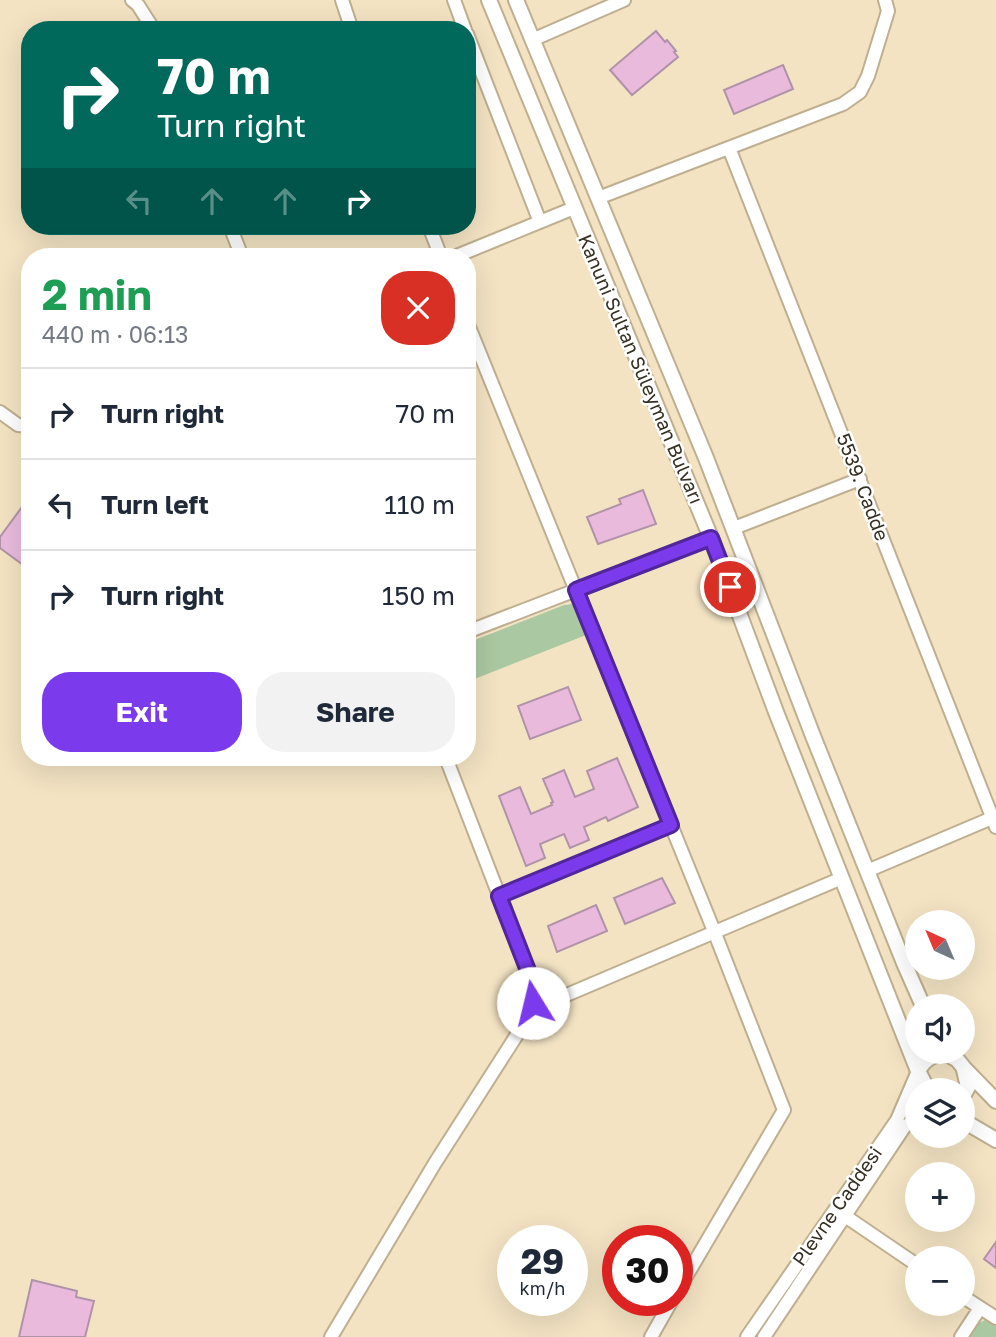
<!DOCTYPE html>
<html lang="en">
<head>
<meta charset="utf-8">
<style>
  :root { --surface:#fff; --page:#f2f2f3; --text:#1f2937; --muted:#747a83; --line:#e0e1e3; --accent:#7c3aed }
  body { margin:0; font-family:"Golos Text",sans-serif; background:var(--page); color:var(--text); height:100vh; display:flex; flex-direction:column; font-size:26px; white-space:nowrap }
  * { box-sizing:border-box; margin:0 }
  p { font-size:23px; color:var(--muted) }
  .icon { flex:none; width:38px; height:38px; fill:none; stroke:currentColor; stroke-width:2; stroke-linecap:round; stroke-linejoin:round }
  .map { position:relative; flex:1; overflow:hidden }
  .drawer { position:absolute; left:21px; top:248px; width:455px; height:518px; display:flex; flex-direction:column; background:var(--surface); border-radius:28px; box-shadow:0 7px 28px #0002 }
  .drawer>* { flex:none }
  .hud { position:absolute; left:21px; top:21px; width:455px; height:214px; border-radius:28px; box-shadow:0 7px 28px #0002; background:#00695c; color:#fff; overflow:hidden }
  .needle { width:46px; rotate:316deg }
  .controls { position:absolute; left:905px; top:910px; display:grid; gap:14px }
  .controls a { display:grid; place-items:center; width:70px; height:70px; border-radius:50%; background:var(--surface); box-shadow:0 7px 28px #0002; font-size:35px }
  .speed { position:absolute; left:497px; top:1225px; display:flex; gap:14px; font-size:35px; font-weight:700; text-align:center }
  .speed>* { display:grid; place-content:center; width:91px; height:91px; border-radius:50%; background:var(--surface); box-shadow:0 7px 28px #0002; line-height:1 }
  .speed small { font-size:18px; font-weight:400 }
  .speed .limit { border:10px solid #d22; background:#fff; color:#111 }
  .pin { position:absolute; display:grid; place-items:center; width:60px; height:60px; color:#fff; margin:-30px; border:4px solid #fff; border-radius:50%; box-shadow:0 2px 7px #0007 }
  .me { position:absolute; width:77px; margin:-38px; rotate:351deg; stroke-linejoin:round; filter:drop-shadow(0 0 5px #0008) }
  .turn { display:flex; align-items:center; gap:24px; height:147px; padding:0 21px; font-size:32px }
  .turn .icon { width:91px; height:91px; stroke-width:2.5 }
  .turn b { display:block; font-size:49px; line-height:60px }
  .lanes { display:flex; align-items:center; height:66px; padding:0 21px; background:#0003; justify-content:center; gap:35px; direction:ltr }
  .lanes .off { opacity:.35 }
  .round { display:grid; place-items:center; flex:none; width:74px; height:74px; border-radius:28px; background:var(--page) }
  .headline { display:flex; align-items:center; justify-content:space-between; height:119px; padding:0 21px }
  h1 { font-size:42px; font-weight:700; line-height:52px; color:#1e9e55 }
  .cta { display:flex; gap:14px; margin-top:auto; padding:14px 21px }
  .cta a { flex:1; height:80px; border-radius:28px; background:var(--accent); color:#fff; font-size:28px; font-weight:700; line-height:80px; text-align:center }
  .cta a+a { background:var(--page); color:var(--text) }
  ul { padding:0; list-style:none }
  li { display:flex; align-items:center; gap:21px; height:91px; padding:0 21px; border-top:2px solid var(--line) }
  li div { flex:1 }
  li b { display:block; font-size:26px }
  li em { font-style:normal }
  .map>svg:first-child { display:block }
  .green { fill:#aac8a2 }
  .building { fill:#e9badc; stroke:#b193a9; stroke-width:2 }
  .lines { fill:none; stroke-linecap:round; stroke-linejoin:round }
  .minor-casing { stroke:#beaf90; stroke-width:16 }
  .major-casing { stroke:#beaf90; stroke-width:18 }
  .minor { stroke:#fff; stroke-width:12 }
  .major { stroke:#fff; stroke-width:14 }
  .route-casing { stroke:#51269a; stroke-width:18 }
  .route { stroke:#7c3aed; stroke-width:12 }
  .labels { text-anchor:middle; stroke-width:5; stroke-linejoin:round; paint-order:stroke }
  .street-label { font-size:19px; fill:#363023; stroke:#fff }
</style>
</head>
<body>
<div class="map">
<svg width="996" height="1337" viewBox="0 0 996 1337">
  <rect width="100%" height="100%" fill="#f3e3c3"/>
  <!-- green -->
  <path class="green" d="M572,604L577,610L586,635L467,682V643L564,605Z
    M985,1320L996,1326V1337H968L979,1323Z"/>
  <!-- building -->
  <path class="building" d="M656,31L665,42L667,40L676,51L674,52L678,57L632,95L610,70Z
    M783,65L793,89L734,114L724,90Z
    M643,490L656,524L598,544L587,517L621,504L619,499Z
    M30,496V570L0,548V537Z
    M568,687L581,720L530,739L518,706Z
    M617,758L638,807L608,821L606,817L584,827L589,840L570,848L564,834L540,844L545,858L526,866L499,796L520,787L531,814L552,805L551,803L553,802L543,779L564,770L575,797L594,789L587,771Z
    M662,878L675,903L625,924L614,898Z
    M596,905L607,931L557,952L548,926Z
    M996,1242V1268L984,1259Z
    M32,1280L77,1291L76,1297L94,1301L85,1337H19Z"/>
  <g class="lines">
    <defs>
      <path id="minor" d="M132,0L138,5L154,30
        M342,0L352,30
        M454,0L465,30
        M467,34L540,222
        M532,40L624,0
        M729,148L996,827
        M598,198L843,104L860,92L868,76L888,11L885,0
        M230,226L242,257
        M429,226L441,257
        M454,257L574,208
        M467,322L714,931L784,1110L677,1292
        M0,412L18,425L30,426
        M734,528L860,479
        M467,632L711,538
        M446,758L534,986L533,1003L527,1019
        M867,871L992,818
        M499,896L671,825
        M845,1216L917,1265
        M962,1296L996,1318
        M331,1337L435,1163L527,1019L550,1002L842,878
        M651,1337L672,1300
        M747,1337L897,1120L918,1071
        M764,1337L905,1126L917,1120
        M961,1337L980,1308"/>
      <path id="major" d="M489,0L711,538L776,712L918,1071L928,1090
        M516,0L706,458L813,736L904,963L923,1006
        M951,1052L964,1068L996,1101
        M918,1071C926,1056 941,1049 956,1059
        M962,1098L968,1087L964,1070
        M962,1120L996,1140"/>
    </defs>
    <!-- minor casing -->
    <use href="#minor" class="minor-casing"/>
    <!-- major casing -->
    <use href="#major" class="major-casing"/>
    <!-- minor -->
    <use href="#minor" class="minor"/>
    <!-- major -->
    <use href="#major" class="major"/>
  </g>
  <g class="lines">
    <defs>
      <path id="route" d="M533,1003L534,986L499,896L671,825L576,590L711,538L730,587"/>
    </defs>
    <!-- route casing -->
    <use href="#route" class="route-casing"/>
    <!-- route -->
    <use href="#route" class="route"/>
  </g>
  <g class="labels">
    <!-- street labels -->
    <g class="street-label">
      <text transform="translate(641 369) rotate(67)" y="7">Kanuni Sultan Süleyman Bulvarı</text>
      <text transform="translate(863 487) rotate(69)" y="7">5539. Cadde</text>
      <text transform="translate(837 1206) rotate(-55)" y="7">Plevne Caddesi</text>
    </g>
  </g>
</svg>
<div class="controls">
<a><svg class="needle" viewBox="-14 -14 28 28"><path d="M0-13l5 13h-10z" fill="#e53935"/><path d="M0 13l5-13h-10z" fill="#747a83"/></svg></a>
<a><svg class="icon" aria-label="sound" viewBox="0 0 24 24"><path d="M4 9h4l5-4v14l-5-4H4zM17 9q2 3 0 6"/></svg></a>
<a><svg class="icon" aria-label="layers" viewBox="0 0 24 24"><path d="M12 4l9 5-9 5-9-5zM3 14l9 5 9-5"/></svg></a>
<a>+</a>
<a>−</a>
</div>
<div class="speed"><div>29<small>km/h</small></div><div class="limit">30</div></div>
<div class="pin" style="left:730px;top:587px;background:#d93025"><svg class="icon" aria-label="arrive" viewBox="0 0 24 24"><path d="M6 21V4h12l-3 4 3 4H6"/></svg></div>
<svg class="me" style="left:533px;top:1003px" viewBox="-20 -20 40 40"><circle r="19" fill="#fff"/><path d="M0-13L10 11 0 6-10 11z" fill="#7c3aed"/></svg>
<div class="hud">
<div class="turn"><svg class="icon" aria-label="right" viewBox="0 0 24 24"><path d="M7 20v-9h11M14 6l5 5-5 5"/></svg><div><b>70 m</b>Turn right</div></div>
<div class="lanes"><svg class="icon off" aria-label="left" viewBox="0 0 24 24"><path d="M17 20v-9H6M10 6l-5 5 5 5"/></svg><svg class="icon off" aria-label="ahead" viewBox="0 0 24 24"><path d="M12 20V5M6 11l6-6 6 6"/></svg><svg class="icon off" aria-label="ahead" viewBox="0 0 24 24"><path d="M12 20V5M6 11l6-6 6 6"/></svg><svg class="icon" aria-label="right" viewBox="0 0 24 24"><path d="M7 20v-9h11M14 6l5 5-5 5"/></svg></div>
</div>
<section class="drawer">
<div class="headline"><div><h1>2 min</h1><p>440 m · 06:13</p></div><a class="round" style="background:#d93025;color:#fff"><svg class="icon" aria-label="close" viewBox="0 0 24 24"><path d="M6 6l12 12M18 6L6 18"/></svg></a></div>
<ul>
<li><svg class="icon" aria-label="right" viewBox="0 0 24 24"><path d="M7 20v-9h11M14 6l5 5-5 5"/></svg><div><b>Turn right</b></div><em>70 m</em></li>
<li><svg class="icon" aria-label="left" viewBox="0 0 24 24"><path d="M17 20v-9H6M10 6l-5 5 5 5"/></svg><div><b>Turn left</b></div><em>110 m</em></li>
<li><svg class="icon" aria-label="right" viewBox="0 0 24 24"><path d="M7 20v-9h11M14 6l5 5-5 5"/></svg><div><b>Turn right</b></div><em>150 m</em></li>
</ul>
<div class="cta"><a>Exit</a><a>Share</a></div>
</section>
</div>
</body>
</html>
